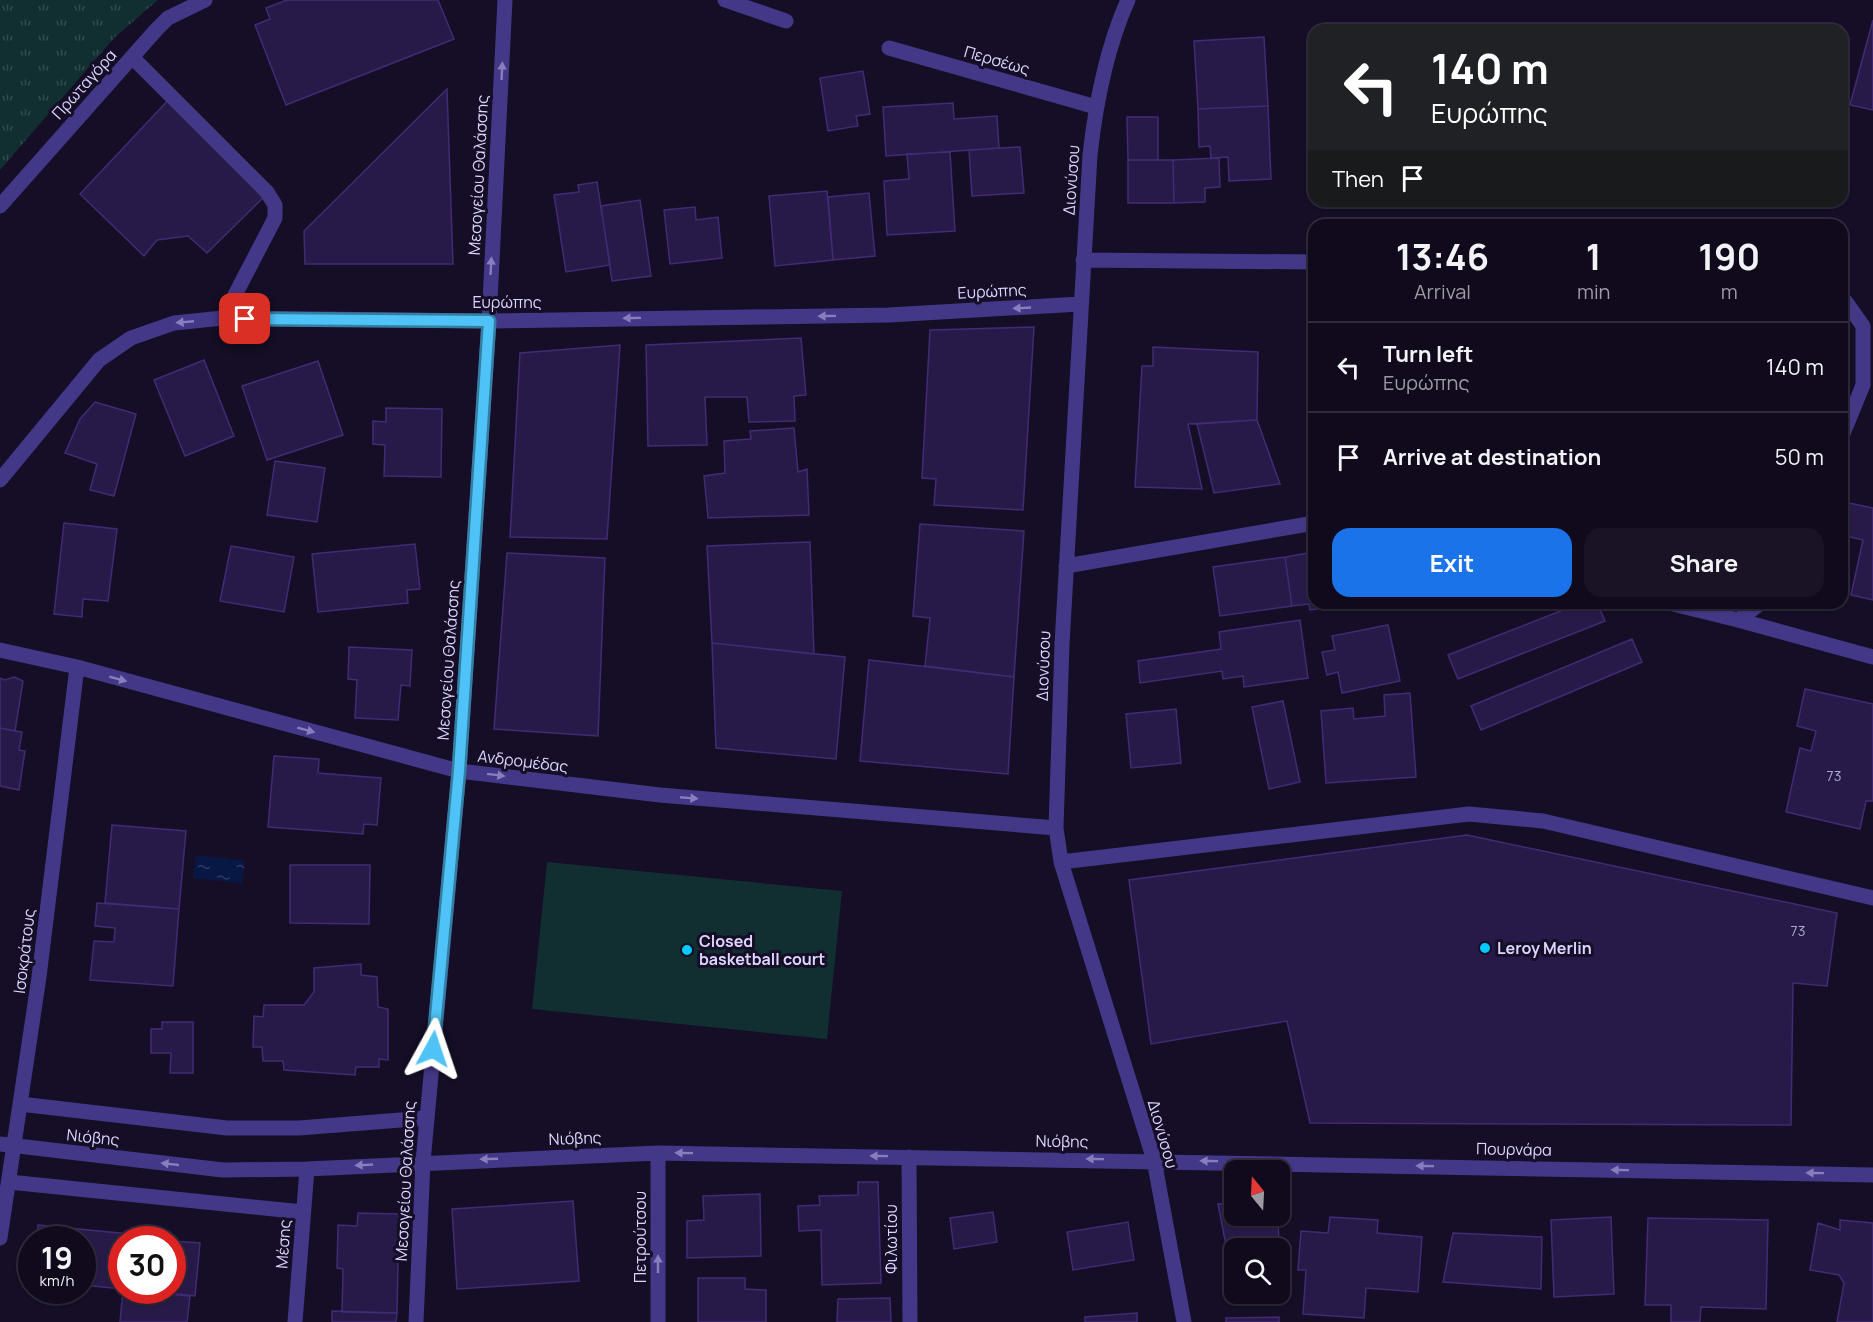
<!DOCTYPE html>
<html lang="en">
<head>
<meta charset="utf-8">
<style>
  :root { --surface:#100a1c; --page:#191325; --text:#f1f3f6; --muted:#9c9aa3; --line:#302b3b; --accent:#1a73e8 }
  body { margin:0; font-family:Manrope,sans-serif; background:var(--page); color:var(--text); height:100vh; display:flex; flex-direction:column; font-size:22px; white-space:nowrap }
  * { box-sizing:border-box; margin:0 }
  p { font-size:20px; color:var(--muted) }
  .icon { flex:none; width:33px; height:33px; fill:none; stroke:currentColor; stroke-width:2; stroke-linecap:round; stroke-linejoin:round }
  .map { position:relative; flex:1; overflow:hidden }
  .side { position:absolute; left:1308px; top:219px; width:540px; height:390px; display:flex; flex-direction:column; background:var(--surface); border-radius:18px; box-shadow:0 2px 4px #0004,0 0 0 2px var(--line) }
  .side>* { flex:none }
  .banner { position:absolute; left:1308px; top:24px; width:540px; height:183px; border-radius:18px; box-shadow:0 2px 4px #0004,0 0 0 2px var(--line); background:#202124; color:#fff; overflow:hidden }
  .needle { width:39px; rotate:342deg }
  .fabs { position:absolute; left:1224px; top:1160px; display:grid; gap:12px }
  .fabs a { display:grid; place-items:center; width:66px; height:66px; border-radius:12px; background:var(--surface); box-shadow:0 2px 4px #0004,0 0 0 2px var(--line); font-size:30px }
  .speed { position:absolute; left:18px; top:1226px; display:flex; gap:12px; font-size:30px; font-weight:700; text-align:center }
  .speed>* { display:grid; place-content:center; width:78px; height:78px; border-radius:50%; background:var(--surface); box-shadow:0 2px 4px #0004,0 0 0 2px var(--line); line-height:1 }
  .speed small { font-size:15px; font-weight:400 }
  .speed .limit { border:9px solid #d22; background:#fff; color:#111 }
  .pin { position:absolute; display:grid; place-items:center; width:51px; height:51px; color:#fff; margin:-26px; border-radius:12px; box-shadow:0 3px 9px #0006 }
  .me { position:absolute; width:66px; margin:-33px; rotate:5deg; stroke-linejoin:round; filter:drop-shadow(0 0 4px #0008) }
  .turn { display:flex; align-items:center; gap:21px; height:126px; padding:0 24px; font-size:27px }
  .turn .icon { width:78px; height:78px; stroke-width:2.5 }
  .turn b { display:block; font-size:42px; line-height:51px }
  .then { display:flex; align-items:center; height:57px; padding:0 24px; background:#0003; gap:12px; font-size:22px }
  .eta { display:flex; justify-content:space-evenly; align-items:center; height:102px; text-align:center }
  .eta b { font-size:36px; font-weight:700; line-height:42px }
  .button { display:flex; gap:12px; margin-top:auto; padding:12px 24px }
  .button a { flex:1; height:69px; border-radius:18px; background:var(--accent); color:#fff; font-size:24px; font-weight:700; line-height:69px; text-align:center }
  .button a+a { background:var(--page); color:var(--text) }
  ul { padding:0; list-style:none }
  li { display:flex; align-items:center; gap:18px; height:90px; padding:0 24px; border-top:2px solid var(--line) }
  li div { flex:1 }
  li b { display:block; font-size:22px }
  li em { font-style:normal }
  .map>svg:first-child { display:block }
  .grass { fill:#112e30 }
  .park { fill:url(#park-tufts) }
  .water { fill:url(#water-ripples) }
  .building { fill:#281a48; stroke:#412b75; stroke-width:1.5 }
  .lines { fill:none; stroke-linecap:round; stroke-linejoin:round }
  .minor { stroke:#433887; stroke-width:15 }
  .oneway { fill:#887ebd }
  .route-casing { stroke:#337fa1; stroke-width:15 }
  .route { stroke:#4fc3f7; stroke-width:10 }
  .poi-dot { fill:#00caff; stroke:#150e26; stroke-width:2 }
  .labels { text-anchor:middle; stroke-width:6; stroke-linejoin:round; paint-order:stroke }
  .number-label { font-size:14px; fill:#b0a6d1 }
  .street-label { font-size:16px; fill:#ddd4ff; stroke:#150e26 }
  .poi-label { font-size:16px; font-weight:bold; fill:#ddd4ff; stroke:#150e26; text-anchor:start }
</style>
</head>
<body>
<div class="map">
<svg width="1873" height="1322" viewBox="0 0 1873 1322">
  <defs>
    <pattern id="park-tufts" width="24" height="20" patternUnits="userSpaceOnUse" patternTransform="scale(1.5)"><rect width="24" height="20" fill="#112e30"/><path d="M3 7l-1-3M5 7V3M7 7l1-3M15 17l-1-3M17 17v-4M19 17l1-3" fill="none" stroke="#334b4f"/></pattern>
    <pattern id="water-ripples" width="26" height="14" patternUnits="userSpaceOnUse" patternTransform="scale(1.5)"><rect width="26" height="14" fill="#081845"/><path d="M2 4q2-2 4 0t4 0M15 11q2-2 4 0t4 0" fill="none" stroke="#2c3961"/></pattern>
  </defs>
  <rect width="100%" height="100%" fill="#150e26"/>
  <!-- grass -->
  <path class="grass" d="M547,862L842,891L827,1039L532,1009Z"/>
  <!-- park -->
  <path class="park" d="M0,0H158L114,38L0,170Z"/>
  <!-- water -->
  <path class="water" d="M196,855L245,861L242,883L193,878Z"/>
  <!-- building -->
  <path class="building" d="M287,0H438L454,39L286,105L255,25L270,19L266,8Z
    M1873,20V110L1850,105Z
    M1264,37L1268,106L1198,109L1194,41Z
    M863,71L870,114L856,116L858,126L828,131L820,78Z
    M447,89L453,264H305L304,231Z
    M171,97L268,193L207,253L188,236L157,240L144,256L80,194Z
    M953,103L954,119L997,116L999,148L886,156L883,107Z
    M1268,106L1271,179L1229,181L1228,157L1211,158L1210,146L1199,147L1198,109Z
    M1127,117H1158V160H1128Z
    M1020,147L1024,193L972,196L969,150Z
    M950,152L955,231L887,235L884,181L909,179L907,154Z
    M1219,158L1220,187L1205,188V202L1174,203L1173,160Z
    M1128,160H1173L1174,203H1128Z
    M597,182L610,265L566,272L554,195L579,192L578,185Z
    M827,191L833,260L775,266L769,196Z
    M869,193L875,256L833,260L828,197Z
    M640,200L651,276L612,281L601,206Z
    M695,207L696,220L718,217L722,258L670,264L664,210Z
    M1034,327L1023,510L934,505L936,479L922,478L930,330Z
    M801,338L806,395L794,396L795,421L749,422L747,397H705L707,445L648,446L646,345Z
    M620,345L607,539L510,537L520,353Z
    M1153,347L1258,352L1257,420L1188,424L1202,489L1135,487L1142,366H1153Z
    M204,360L234,436L185,456L154,380Z
    M318,361L343,435L267,460L242,386Z
    M95,402L136,414L114,496L90,490L97,464L65,453L80,419Z
    M386,408L442,409L441,477L384,476L385,445L373,444V421L386,422Z
    M1257,420L1280,484L1214,493L1197,424Z
    M794,428L798,472L807,469L809,515L708,518L704,476L725,473L724,441L751,439L750,431Z
    M275,461L325,468L317,522L267,515Z
    M1844,502L1873,508V600L1851,595L1863,540L1842,535Z
    M64,523L117,529L108,601L83,599L82,617L54,614Z
    M920,524L1024,531L1014,677L925,666L930,618L913,616Z
    M810,542L814,654L712,643L707,546Z
    M415,544L420,589L407,590L408,603L318,612L312,554Z
    M231,546L294,557L284,612L220,601Z
    M1314,552V603H1341V606L1310,610L1309,604L1292,606L1285,557Z
    M507,553L605,558L598,736L494,729Z
    M1285,557L1292,606L1220,616L1213,567Z
    M1581,603H1597L1605,621L1458,679L1448,655Z
    M1300,620L1308,678L1244,687L1243,676L1223,679L1222,671L1140,683L1138,661L1221,649L1219,632Z
    M1388,625L1400,681L1342,693L1338,672L1327,675L1322,652L1335,650L1332,636Z
    M1632,639L1642,662L1481,730L1471,706Z
    M712,643L845,657L836,759L716,748Z
    M349,647L412,650L410,686L401,685L398,720L355,718L357,680L348,679Z
    M869,660L1014,677L1008,774L860,761Z
    M14,677L23,681L15,731L0,728V678L5,680Z
    M1805,689L1873,704V801H1866L1860,829L1786,812L1800,748L1811,751L1816,731L1797,726Z
    M1410,693L1416,777L1326,783L1321,711L1353,708L1354,719L1385,716L1384,695Z
    M1283,701L1300,782L1269,789L1252,707Z
    M1176,709L1181,763L1131,768L1126,714Z
    M0,728L22,732L19,750L25,751L19,790L0,786Z
    M274,756L319,759L318,773L381,778L377,825L364,824L363,834L268,827Z
    M112,825L186,831L179,909L105,903Z
    M1467,835L1837,913L1827,986L1793,983L1791,1125L1310,1123L1287,1021L1151,1044L1129,880Z
    M290,865H370L369,924L290,923Z
    M97,903L179,909L173,986L90,980L94,941L114,942L115,928L95,926Z
    M361,964V975L377,977L378,1007L388,1009V1060L379,1059V1067H356L355,1075L284,1070L283,1061H263L262,1047H253L254,1016L263,1017L264,1005H304L314,992V968Z
    M162,1022H193V1073H170L171,1053H151V1029H162Z
    M858,1182H878L881,1283L822,1285L821,1230L799,1231L798,1206L820,1205L819,1196L858,1195Z
    M760,1194L761,1256L687,1258V1221L704,1220L703,1196Z
    M573,1201L579,1281L457,1289L452,1209Z
    M1218,1204H1234V1215H1278L1279,1248H1234V1266H1230Z
    M993,1212L997,1242L954,1249L950,1218Z
    M358,1213L399,1214L397,1313L342,1312L343,1269L337,1268L338,1225L357,1226Z
    M1330,1217L1378,1220L1377,1233L1422,1237L1418,1292L1366,1288L1364,1318L1303,1314L1306,1270H1298L1301,1231L1328,1233Z
    M1611,1217L1614,1294L1554,1297L1551,1220Z
    M1648,1218L1768,1220L1766,1309L1701,1307L1700,1322H1671V1305H1645Z
    M1840,1220L1873,1223V1322H1837L1844,1283L1839,1275L1810,1270L1818,1223L1840,1230Z
    M1128,1222L1134,1260L1073,1270L1067,1232Z
    M38,1225L140,1235V1239H122V1289L82,1285V1239H37Z
    M1453,1233L1542,1237L1541,1289L1443,1282Z
    M172,1241L200,1243L195,1296L150,1291L172,1290Z
    M698,1278H745V1289L766,1290V1322H698Z
    M123,1290L190,1296L187,1322H120Z
    M890,1298L891,1322H837L838,1299Z
    M332,1311L397,1313L396,1322H332Z
    M1137,1313V1322H1085V1317Z
    M1279,1317V1322H1226V1318Z"/>
  <g class="lines">
    <!-- minor -->
    <path class="minor" d="M725,0L786,21
      M1128,0C1106,49 1096,101 1090,155L1062,644L1056,828L1061,862L1154,1160L1184,1322
      M889,48L1096,107
      M132,57L267,192L275,205V218L223,318
      M0,206L156,30L168,18L205,0
      M1083,260L1314,262
      M1842,301L1846,302L1863,326V385L1842,436
      M0,480L99,360L131,338L174,323L223,318L489,321L889,315L1080,304
      M1066,566L1314,523
      M1669,603L1738,620L1761,603
      M1738,620L1873,657
      M0,650L77,667L459,771L660,795L1056,828
      M1061,862L1469,814L1543,821L1873,898
      M20,1104L227,1128H299L426,1118
      M0,1144L223,1170L307,1169L658,1153L1873,1175
      M909,1157L910,1322
      M9,1182L303,1212
      M0,1238L39,977L77,667
      M295,1322L307,1169
      M416,1322L423,1162L459,771L489,321L505,0
      M658,1322V1153"/>
  </g>
  <!-- one-way arrows -->
  <defs><path id="oneway-solid" d="M-6-.8H1V-3.2L6.5 0L1 3.2V.8H-6Z" transform="scale(1.5)"/></defs>
  <g class="oneway">
    <use href="#oneway-solid" transform="translate(502 71) rotate(-87)"/>
    <use href="#oneway-solid" transform="translate(491 266) rotate(-87)"/>
    <use href="#oneway-solid" transform="translate(1022 308) rotate(177)"/>
    <use href="#oneway-solid" transform="translate(827 316) rotate(179)"/>
    <use href="#oneway-solid" transform="translate(632 318) rotate(179)"/>
    <use href="#oneway-solid" transform="translate(185 322) rotate(175)"/>
    <use href="#oneway-solid" transform="translate(118 679) rotate(15)"/>
    <use href="#oneway-solid" transform="translate(306 730) rotate(15)"/>
    <use href="#oneway-solid" transform="translate(496 775) rotate(7)"/>
    <use href="#oneway-solid" transform="translate(689 798) rotate(5)"/>
    <use href="#oneway-solid" transform="translate(684 1153) rotate(-179)"/>
    <use href="#oneway-solid" transform="translate(879 1156) rotate(-179)"/>
    <use href="#oneway-solid" transform="translate(489 1159) rotate(178)"/>
    <use href="#oneway-solid" transform="translate(1095 1159) rotate(-179)"/>
    <use href="#oneway-solid" transform="translate(1209 1161) rotate(-179)"/>
    <use href="#oneway-solid" transform="translate(170 1164) rotate(-174)"/>
    <use href="#oneway-solid" transform="translate(364 1165) rotate(177)"/>
    <use href="#oneway-solid" transform="translate(1425 1166) rotate(-179)"/>
    <use href="#oneway-solid" transform="translate(1620 1170) rotate(-179)"/>
    <use href="#oneway-solid" transform="translate(1815 1173) rotate(-179)"/>
    <use href="#oneway-solid" transform="translate(658 1264) rotate(-90)"/>
  </g>
  <g class="lines">
    <defs>
      <path id="route" d="M245,319L489,321L459,771L433,1049"/>
    </defs>
    <!-- route casing -->
    <use href="#route" class="route-casing"/>
    <!-- route -->
    <use href="#route" class="route"/>
  </g>
  <!-- markers -->
  <g class="poi-dot">
    <circle cx="1485" cy="948" r="6"/>
    <circle cx="687" cy="950" r="6"/>
  </g>
  <g class="labels">
    <!-- number labels -->
    <g class="number-label">
      <text x="1834" y="781">73</text>
      <text x="1798" y="936">73</text>
    </g>
    <!-- street labels -->
    <g class="street-label">
      <text transform="translate(997 60) rotate(16)" y="6">Περσέως</text>
      <text transform="translate(84 84) rotate(-48)" y="6">Πρωταγόρα</text>
      <text transform="translate(478 175) rotate(-87)" y="6">Μεσογείου Θαλάσσης</text>
      <text transform="translate(1071 180) rotate(-86)" y="6">Διονύσου</text>
      <text transform="translate(992 291) rotate(-3)" y="6">Ευρώπης</text>
      <text x="507" y="308">Ευρώπης</text>
      <text transform="translate(448 660) rotate(-86)" y="6">Μεσογείου Θαλάσσης</text>
      <text transform="translate(1043 666) rotate(-88)" y="6">Διονύσου</text>
      <text transform="translate(523 761) rotate(7)" y="6">Ανδρομέδας</text>
      <text transform="translate(24 951) rotate(-83)" y="6">Ισοκράτους</text>
      <text transform="translate(1163 1134) rotate(74)" y="6">Διονύσου</text>
      <text transform="translate(93 1137) rotate(6)" y="6">Νιόβης</text>
      <text transform="translate(575 1138) rotate(-2)" y="6">Νιόβης</text>
      <text transform="translate(1062 1141) rotate(1)" y="6">Νιόβης</text>
      <text transform="translate(1514 1149) rotate(1)" y="6">Πουρνάρα</text>
      <text transform="translate(405 1181) rotate(-87)" y="6">Μεσογείου Θαλάσσης</text>
      <text transform="translate(640 1237) rotate(-90)" y="6">Πετρούτσου</text>
      <text transform="translate(891 1239) rotate(-90)" y="6">Φιλωτίου</text>
      <text transform="translate(283 1244) rotate(-86)" y="6">Μέσης</text>
    </g>
    <!-- poi labels -->
    <g class="poi-label">
      <text x="699" y="947">Closed<tspan x="699" dy="18">basketball court</tspan></text>
      <text x="1497" y="954">Leroy Merlin</text>
    </g>
  </g>
</svg>
<div class="fabs">
<a><svg class="needle" viewBox="-14 -14 28 28"><path d="M0-13l5 13h-10z" fill="#e53935"/><path d="M0 13l5-13h-10z" fill="#9c9aa3"/></svg></a>
<a><svg class="icon" aria-label="search" viewBox="0 0 24 24"><circle cx="10" cy="10" r="6"/><path d="M15 15l6 6"/></svg></a>
</div>
<div class="speed"><div>19<small>km/h</small></div><div class="limit">30</div></div>
<div class="pin" style="left:245px;top:319px;background:#d93025"><svg class="icon" aria-label="arrive" viewBox="0 0 24 24"><path d="M6 21V4h12l-3 4 3 4H6"/></svg></div>
<svg class="me" style="left:433px;top:1049px" viewBox="-20 -20 40 40"><path d="M0-17L14 15 0 8-14 15z" fill="#4fc3f7" stroke="#fff" stroke-width="4"/></svg>
<div class="banner">
<div class="turn"><svg class="icon" aria-label="left" viewBox="0 0 24 24"><path d="M17 20v-9H6M10 6l-5 5 5 5"/></svg><div><b>140 m</b>Ευρώπης</div></div>
<div class="then">Then<svg class="icon" aria-label="arrive" viewBox="0 0 24 24"><path d="M6 21V4h12l-3 4 3 4H6"/></svg></div>
</div>
<section class="side">
<div class="eta">
<div><b>13:46</b><p>Arrival</p></div>
<div><b>1</b><p>min</p></div>
<div><b>190</b><p>m</p></div>
</div>
<ul>
<li><svg class="icon" aria-label="left" viewBox="0 0 24 24"><path d="M17 20v-9H6M10 6l-5 5 5 5"/></svg><div><b>Turn left</b><p>Ευρώπης</p></div><em>140 m</em></li>
<li><svg class="icon" aria-label="arrive" viewBox="0 0 24 24"><path d="M6 21V4h12l-3 4 3 4H6"/></svg><div><b>Arrive at destination</b></div><em>50 m</em></li>
</ul>
<div class="button"><a>Exit</a><a>Share</a></div>
</section>
</div>
</body>
</html>
